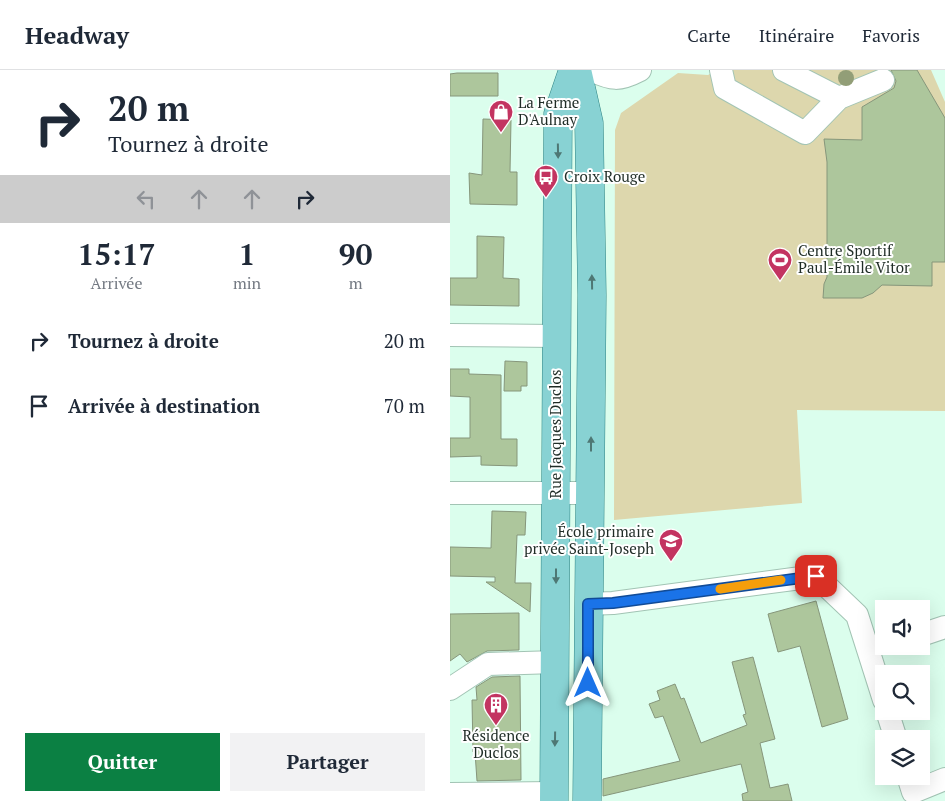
<!DOCTYPE html>
<html lang="fr">
<head>
<meta charset="utf-8">
<style>
  :root { --surface:#fff; --page:#f2f2f3; --text:#1f2937; --muted:#747a83; --line:#e0e1e3; --accent:#0b8043 }
  body { margin:0; font-family:"PT Serif",serif; background:var(--page); color:var(--text); height:100vh; display:flex; flex-direction:column; font-size:19px; white-space:nowrap }
  * { box-sizing:border-box; margin:0 }
  p { font-size:16px; color:var(--muted) }
  .icon { flex:none; width:28px; height:28px; fill:none; stroke:currentColor; stroke-width:2; stroke-linecap:round; stroke-linejoin:round }
  .map { position:relative; flex:1; overflow:hidden }
  .side { display:flex; flex-direction:column; background:var(--surface); width:450px }
  .side>* { flex:none }
  .banner { background:#fff; color:var(--text); overflow:hidden }
  .tools { position:absolute; left:425px; top:530px; display:grid; gap:10px }
  .tools a { display:grid; place-items:center; width:55px; height:55px; border-radius:0px; background:var(--surface); box-shadow:0 5px 20px #0002; font-size:25px }
  .pin { position:absolute; display:grid; place-items:center; width:42px; height:42px; color:#fff; margin:-21px; border-radius:10px; box-shadow:0 2px 8px #0006 }
  .me { position:absolute; width:55px; margin:-28px; rotate:0deg; stroke-linejoin:round; filter:drop-shadow(0 0 4px #0008) }
  .turn { display:flex; align-items:center; gap:18px; height:105px; padding:0 25px; font-size:22px }
  .turn .icon { width:65px; height:65px; stroke-width:2.5 }
  .turn b { display:block; font-size:35px; line-height:42px }
  .lanes { display:flex; align-items:center; height:48px; padding:0 25px; background:#0003; justify-content:center; gap:25px; direction:ltr }
  .lanes .off { opacity:.35 }
  .eta { display:flex; justify-content:space-evenly; align-items:center; height:85px; text-align:center }
  .eta b { font-size:30px; font-weight:600; line-height:35px }
  .button { display:flex; gap:10px; margin-top:auto; padding:10px 25px }
  .button a { flex:1; height:58px; border-radius:0px; background:var(--accent); color:#fff; font-size:20px; font-weight:600; line-height:58px; text-align:center }
  .button a+a { background:var(--page); color:var(--text) }
  ul { padding:0; list-style:none }
  li { display:flex; align-items:center; gap:15px; height:65px; padding:0 25px }
  li div { flex:1 }
  li b { display:block; font-size:19px }
  li em { font-style:normal }
  header { display:flex; align-items:center; gap:30px; box-sizing:border-box; height:70px; padding:0 25px; background:var(--surface); border-bottom:1px solid var(--line) }
  header strong { font-size:24px }
  nav { display:flex; gap:28px; margin-inline-start:auto; font-size:18px }
  main { display:flex; flex:1; min-height:0 }
  .map>svg:first-child { display:block }
  .green { fill:#ddd7ad }
  .building { fill:#adc69c; stroke:#86967b }
  .lines { fill:none; stroke-linecap:round; stroke-linejoin:round }
  .minor-casing { stroke:#a2c4b4; stroke-width:24 }
  .major-casing { stroke:#2f8484; stroke-width:29 }
  .minor { stroke:#fff; stroke-width:22 }
  .major { stroke:#88d2d3; stroke-width:28 }
  .tree { fill:#929e77 }
  .oneway { fill:#4e7774 }
  .route-casing { stroke:#114b97; stroke-width:12 }
  .route { stroke:#1a73e8; stroke-width:9 }
  .slow { stroke:#f59e0b; stroke-width:9 }
  .labels { text-anchor:middle; stroke-width:4; stroke-linejoin:round; paint-order:stroke }
  .poi-label { font-size:15px; fill:#1f2c26; stroke:#fff; text-anchor:start }
  .street-label { font-size:15px; fill:#1f2c26; stroke:#fff }
</style>
</head>
<body>
<header>
<strong>Headway</strong>
<nav><a>Carte</a><a>Itinéraire</a><a>Favoris</a></nav>
</header>
<main>
<section class="side">
<div class="banner">
<div class="turn"><svg class="icon" aria-label="right" viewBox="0 0 24 24"><path d="M7 20v-9h11M14 6l5 5-5 5"/></svg><div><b>20 m</b>Tournez à droite</div></div>
<div class="lanes"><svg class="icon off" aria-label="left" viewBox="0 0 24 24"><path d="M17 20v-9H6M10 6l-5 5 5 5"/></svg><svg class="icon off" aria-label="ahead" viewBox="0 0 24 24"><path d="M12 20V5M6 11l6-6 6 6"/></svg><svg class="icon off" aria-label="ahead" viewBox="0 0 24 24"><path d="M12 20V5M6 11l6-6 6 6"/></svg><svg class="icon" aria-label="right" viewBox="0 0 24 24"><path d="M7 20v-9h11M14 6l5 5-5 5"/></svg></div>
</div>
<div class="eta">
<div><b>15:17</b><p>Arrivée</p></div>
<div><b>1</b><p>min</p></div>
<div><b>90</b><p>m</p></div>
</div>
<ul>
<li><svg class="icon" aria-label="right" viewBox="0 0 24 24"><path d="M7 20v-9h11M14 6l5 5-5 5"/></svg><div><b>Tournez à droite</b></div><em>20 m</em></li>
<li><svg class="icon" aria-label="arrive" viewBox="0 0 24 24"><path d="M6 21V4h12l-3 4 3 4H6"/></svg><div><b>Arrivée à destination</b></div><em>70 m</em></li>
</ul>
<div class="button"><a>Quitter</a><a>Partager</a></div>
</section>
<div class="map">
<svg width="495" height="731" viewBox="0 0 495 731">
  <rect width="100%" height="100%" fill="#dbfeed"/>
  <!-- green -->
  <path class="green" d="M267,0H481L495,32V341L347,340L352,433L164,450L165,60L171,43L228,3L258,5Z"/>
  <!-- building -->
  <path class="building" d="M441,0H467L495,48V192H482V216L432,215L423,223L412,228H373L374,214L377,207V92L374,69L412,70V37L444,18L446,11Z
    M7,3H48V26H0V4Z
    M33,49L61,50L60,102H67V135L20,134L19,103L32,105Z
    M27,166L54,167L53,208L69,209V236L0,235V208H27Z
    M55,291L77,292V316H71V321H54Z
    M0,299H19V304L51,305V369H67V396L31,395V386L0,387V368H20V327L0,326Z
    M42,441L76,442L75,465H67L65,513H81L80,542L36,512H45V507L0,506V477L41,478Z
    M366,531L398,649L372,657L350,576L328,582L318,544Z
    M69,543V580L37,581L17,592L10,584L0,591V544Z
    M303,587L325,669L310,673L320,718L338,714L342,731H293L292,724L298,722L291,694L153,726V709L230,691L213,646L205,648L199,634L210,630L207,621L225,614L231,629L234,628L251,673L297,655L293,645L296,644L282,592Z
    M70,606L71,710L27,711L25,682H23L22,630H27L26,617L42,607Z"/>
  <g class="lines">
    <defs>
      <path id="minor" d="M141,0C162,10 169,11 190,0
        M271,0L275,18L355,63L389,28L334,0
        M389,28L433,10
        M0,265L105,266
        M0,423H140
        M138,534L163,533L366,506L407,545L434,630
        M471,565L495,557
        M0,619L38,594L106,592
        M437,641L446,669
        M458,706L463,722L495,709
        M0,724L104,723"/>
      <path id="major" d="M127,0L139,53L142,225L137,731
        M104,731L108,44L123,0"/>
    </defs>
    <!-- minor casing -->
    <use href="#minor" class="minor-casing"/>
    <!-- major casing -->
    <use href="#major" class="major-casing"/>
    <!-- minor -->
    <use href="#minor" class="minor"/>
    <!-- major -->
    <use href="#major" class="major"/>
  </g>
  <!-- trees -->
  <circle class="tree" cx="396" cy="8" r="8"/>
  <!-- one-way arrows -->
  <defs><path id="oneway-solid" d="M-6-.8H1V-3.2L6.5 0L1 3.2V.8H-6Z" transform="scale(1.25)"/></defs>
  <g class="oneway">
    <use href="#oneway-solid" transform="translate(108 81) rotate(89)"/>
    <use href="#oneway-solid" transform="translate(142 212) rotate(-91)"/>
    <use href="#oneway-solid" transform="translate(141 374) rotate(-90)"/>
    <use href="#oneway-solid" transform="translate(106 506) rotate(90)"/>
    <use href="#oneway-solid" transform="translate(105 669) rotate(91)"/>
  </g>
  <g class="lines">
    <defs>
      <path id="route" d="M138,613V534L163,533L366,506"/>
    </defs>
    <!-- route casing -->
    <use href="#route" class="route-casing"/>
    <!-- route -->
    <use href="#route" class="route"/>
    <!-- slow -->
    <path class="slow" d="M270,519L331,510"/>
  </g>
  <!-- icons -->
  <defs>
    <symbol id="shop-pin" viewBox="-11 -11 22 30"><path d="M0 17L-7.5 6A9.5 9.5 0 1 1 7.5 6Z" fill="#c33461" stroke="#fff"/><path d="M-5-2.5h2.3a2.7 3.5 0 0 1 5.4 0H5L5.5 6h-11ZM-1.5-2.5h3a1.5 2.3 0 0 0-3 0Z" fill="#fff"/></symbol>
    <symbol id="bus-pin" viewBox="-11 -11 22 30"><path d="M0 17L-7.5 6A9.5 9.5 0 1 1 7.5 6Z" fill="#c33461" stroke="#fff"/><path d="M-5-6H5V4H4V6H2V4H-2V6H-4V4H-5ZM-3.5-4V0h7V-4ZM-3.5 1.2v1.5H-2V1.2ZM2 1.2v1.5H3.5V1.2Z" fill="#fff"/></symbol>
    <symbol id="stadium-pin" viewBox="-11 -11 22 30"><path d="M0 17L-7.5 6A9.5 9.5 0 1 1 7.5 6Z" fill="#c33461" stroke="#fff"/><path d="M0-5a6.5 5 0 1 0 0 10a6.5 5 0 1 0 0-10ZM-3.5-1.8h7v3.6h-7Z" fill="#fff"/></symbol>
    <symbol id="school-pin" viewBox="-11 -11 22 30"><path d="M0 17L-7.5 6A9.5 9.5 0 1 1 7.5 6Z" fill="#c33461" stroke="#fff"/><path d="M0-5L7-2L0 1L-7-2ZM-4 1L0 2.5L4 1V4Q0 6-4 4Z" fill="#fff"/></symbol>
    <symbol id="building-pin" viewBox="-11 -11 22 30"><path d="M0 17L-7.5 6A9.5 9.5 0 1 1 7.5 6Z" fill="#c33461" stroke="#fff"/><path d="M-4-6H4V6H1V3H-1V6H-4ZM-2.5-4.3h1.7v1.8h-1.7ZM.8-4.3h1.7v1.8H.8ZM-2.5-1h1.7V.8h-1.7ZM.8-1h1.7V.8H.8Z" fill="#fff"/></symbol>
  </defs>
  <g fill-rule="evenodd">
    <use href="#shop-pin" x="37" y="28" width="28" height="38"/>
    <use href="#bus-pin" x="82" y="93" width="28" height="38"/>
    <use href="#stadium-pin" x="316" y="176" width="28" height="38"/>
    <use href="#school-pin" x="207" y="457" width="28" height="38"/>
    <use href="#building-pin" x="32" y="621" width="28" height="38"/>
  </g>
  <g class="labels">
    <!-- poi labels -->
    <g class="poi-label">
      <text x="68" y="38">La Ferme<tspan x="68" dy="17">D'Aulnay</tspan></text>
      <text x="114" y="112">Croix Rouge</text>
      <text x="348" y="186">Centre Sportif<tspan x="348" dy="17">Paul-Émile Vitor</tspan></text>
      <text x="204" y="467" text-anchor="end">École primaire<tspan x="204" dy="17">privée Saint-Joseph</tspan></text>
      <text x="46" y="671" text-anchor="middle">Résidence<tspan x="46" dy="17">Duclos</tspan></text>
    </g>
    <!-- street labels -->
    <g class="street-label">
      <text transform="translate(106 364) rotate(-90)" y="5">Rue Jacques Duclos</text>
    </g>
  </g>
</svg>
<div class="tools">
<a><svg class="icon" aria-label="sound" viewBox="0 0 24 24"><path d="M4 9h4l5-4v14l-5-4H4zM17 9q2 3 0 6"/></svg></a>
<a><svg class="icon" aria-label="search" viewBox="0 0 24 24"><circle cx="10" cy="10" r="6"/><path d="M15 15l6 6"/></svg></a>
<a><svg class="icon" aria-label="layers" viewBox="0 0 24 24"><path d="M12 4l9 5-9 5-9-5zM3 14l9 5 9-5"/></svg></a>
</div>
<div class="pin" style="left:366px;top:506px;background:#d93025"><svg class="icon" aria-label="arrive" viewBox="0 0 24 24"><path d="M6 21V4h12l-3 4 3 4H6"/></svg></div>
<svg class="me" style="left:138px;top:613px" viewBox="-20 -20 40 40"><path d="M0-17L14 15 0 8-14 15z" fill="#1a73e8" stroke="#fff" stroke-width="4"/></svg>
</div>
</main>
</body>
</html>
